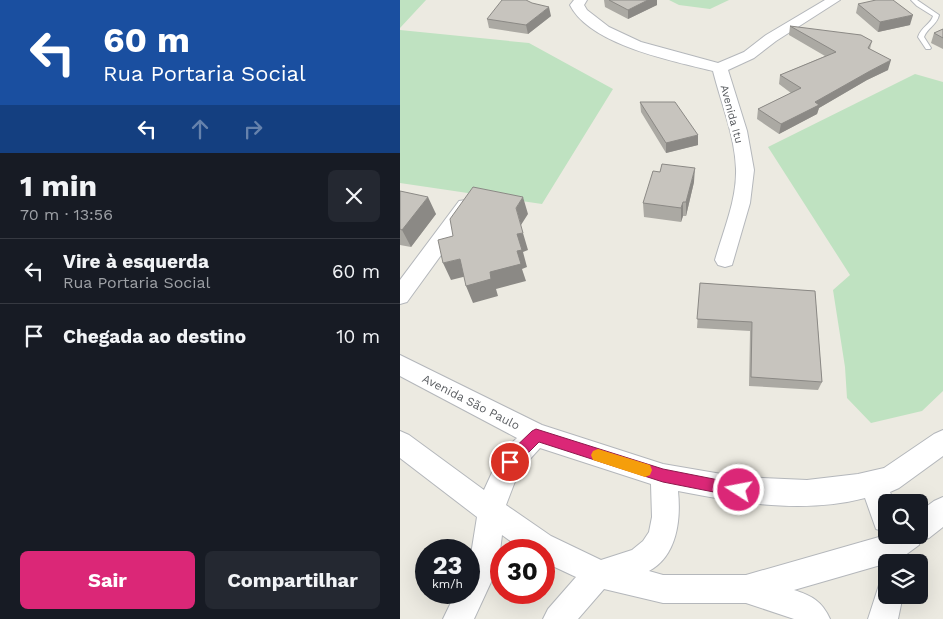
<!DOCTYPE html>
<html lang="pt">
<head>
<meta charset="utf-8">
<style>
  :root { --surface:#171b24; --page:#242831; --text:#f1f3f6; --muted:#9ea1a6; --line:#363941; --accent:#db2777 }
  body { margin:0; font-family:"Work Sans",sans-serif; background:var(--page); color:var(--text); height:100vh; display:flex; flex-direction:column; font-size:19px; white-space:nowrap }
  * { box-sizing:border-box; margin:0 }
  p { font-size:16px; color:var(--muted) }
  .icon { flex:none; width:28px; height:28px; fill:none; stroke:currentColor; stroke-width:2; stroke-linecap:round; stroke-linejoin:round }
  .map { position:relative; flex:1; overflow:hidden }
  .drawer { display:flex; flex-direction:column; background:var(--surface); width:400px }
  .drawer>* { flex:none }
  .hud { background:#1a4fa0; color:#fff; overflow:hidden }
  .tools { position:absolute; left:478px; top:494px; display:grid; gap:10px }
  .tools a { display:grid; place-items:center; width:50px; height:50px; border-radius:8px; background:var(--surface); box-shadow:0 5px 20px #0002; font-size:25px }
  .speed { position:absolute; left:15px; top:539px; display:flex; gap:10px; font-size:25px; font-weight:700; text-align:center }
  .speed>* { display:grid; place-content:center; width:65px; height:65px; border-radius:50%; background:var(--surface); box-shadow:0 5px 20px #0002; line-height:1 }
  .speed small { font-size:12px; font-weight:400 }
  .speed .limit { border:8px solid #d22; background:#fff; color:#111 }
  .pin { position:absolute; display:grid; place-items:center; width:42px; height:42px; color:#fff; margin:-21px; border:2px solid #fff; border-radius:50%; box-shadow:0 1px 5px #0007 }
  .me { position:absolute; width:55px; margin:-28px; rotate:281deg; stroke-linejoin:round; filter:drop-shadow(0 0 4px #0008) }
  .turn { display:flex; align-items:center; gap:18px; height:105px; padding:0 20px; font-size:22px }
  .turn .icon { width:65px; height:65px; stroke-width:2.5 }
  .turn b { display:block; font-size:35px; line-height:42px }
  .lanes { display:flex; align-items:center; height:48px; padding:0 20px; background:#0003; justify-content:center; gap:25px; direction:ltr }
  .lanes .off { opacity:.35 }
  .round { display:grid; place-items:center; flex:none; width:52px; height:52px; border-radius:8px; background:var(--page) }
  .summary { display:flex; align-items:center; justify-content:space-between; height:85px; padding:0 20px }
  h1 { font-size:30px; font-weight:700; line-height:38px }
  .action { display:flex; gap:10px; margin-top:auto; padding:10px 20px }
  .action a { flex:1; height:58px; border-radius:8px; background:var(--accent); color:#fff; font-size:20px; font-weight:700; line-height:58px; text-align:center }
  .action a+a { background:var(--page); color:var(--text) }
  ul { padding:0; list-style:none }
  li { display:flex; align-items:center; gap:15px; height:65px; padding:0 20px; border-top:1px solid var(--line) }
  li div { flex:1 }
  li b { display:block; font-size:19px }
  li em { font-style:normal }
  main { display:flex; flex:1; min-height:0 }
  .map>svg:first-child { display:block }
  .green { fill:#bfe2c1 }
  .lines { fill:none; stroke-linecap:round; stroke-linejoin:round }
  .service-casing { stroke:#b4b7bb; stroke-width:2 }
  .minor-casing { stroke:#b4b7bb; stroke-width:2 }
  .service { fill:#fff; fill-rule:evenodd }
  .minor { fill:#fff; fill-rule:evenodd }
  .wall { fill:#aba9a3 }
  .shaded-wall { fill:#8b8985 }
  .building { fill:#c7c4be; stroke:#8b8985 }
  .route { fill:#db2777; stroke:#8e194d }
  .slow { fill:#f59e0b }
  .labels { text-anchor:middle; stroke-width:5; stroke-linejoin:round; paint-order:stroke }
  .far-street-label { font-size:11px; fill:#5a5d61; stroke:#fff }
  .street-label { font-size:12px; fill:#5a5d61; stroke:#fff }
</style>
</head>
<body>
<main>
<section class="drawer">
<div class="hud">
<div class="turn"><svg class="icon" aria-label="left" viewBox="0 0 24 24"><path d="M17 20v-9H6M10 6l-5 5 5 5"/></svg><div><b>60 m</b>Rua Portaria Social</div></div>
<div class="lanes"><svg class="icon" aria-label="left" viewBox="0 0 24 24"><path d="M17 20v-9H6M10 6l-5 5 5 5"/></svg><svg class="icon off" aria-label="ahead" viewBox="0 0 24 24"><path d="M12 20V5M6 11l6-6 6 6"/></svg><svg class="icon off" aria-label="right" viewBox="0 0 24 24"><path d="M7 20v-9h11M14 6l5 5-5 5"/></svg></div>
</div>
<div class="summary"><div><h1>1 min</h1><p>70 m · 13:56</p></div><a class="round"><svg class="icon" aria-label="close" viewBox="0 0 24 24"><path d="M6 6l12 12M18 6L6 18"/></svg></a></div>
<ul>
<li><svg class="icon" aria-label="left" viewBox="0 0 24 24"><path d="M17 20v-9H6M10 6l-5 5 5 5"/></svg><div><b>Vire à esquerda</b><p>Rua Portaria Social</p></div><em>60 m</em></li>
<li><svg class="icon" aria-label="arrive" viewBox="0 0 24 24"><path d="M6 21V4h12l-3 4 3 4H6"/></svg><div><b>Chegada ao destino</b></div><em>10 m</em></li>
</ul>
<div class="action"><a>Sair</a><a>Compartilhar</a></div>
</section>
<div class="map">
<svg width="543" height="619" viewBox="0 0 543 619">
  <rect width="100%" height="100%" fill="#eceae1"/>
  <!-- green -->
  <path class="green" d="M0,0H26L0,28Z
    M269,0H329L310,9L279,5Z
    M0,30L129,43L213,89L142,204L0,183Z
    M515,74L543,82V391L522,411L471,423L447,398L445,367L433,290L450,275L368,147Z"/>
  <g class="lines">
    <defs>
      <path id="service" d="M511,0H517L539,15C537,25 527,28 524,37L531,48L530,49H526L518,37C521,27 531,24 533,16L517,6Z"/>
      <path id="minor" d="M174,0H187L184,5L187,10L209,27L241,42L318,63L344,52L366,35L425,0H440L376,41L354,58L328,70L347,131L354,170L350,203L332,265L325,267L318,265L315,260C323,231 337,200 336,169C335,136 321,103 313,71C273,61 190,45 170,5Z
        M66,200L73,201L75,206L73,211L7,302L0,304V280L59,201Z
        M0,355L142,425L263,464L339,477L407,480L458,474L484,468L534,434L543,430V456L499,488L490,492L494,502H486V532L476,529L465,498C404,514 339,503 278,491C281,520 277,556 249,571L263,575H346L486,535H519V512L534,501L543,497V527L529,538L520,541L519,545L500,559L491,562L394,590C412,596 422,601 430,619H394L346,603H263L204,589L178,619H143L148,609L176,577L144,562V550H123L102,535L98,567L74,619H43L56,592H69V567L77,517L0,458V431L9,435L84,490L101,453L117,438L0,376ZM140,448L251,484L252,517L249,532L243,541L232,550L201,560L151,536L106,505L119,471Z
        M486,582V595H503L498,619H468L479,585Z"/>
    </defs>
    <!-- service casing -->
    <use href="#service" class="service-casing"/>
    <!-- minor casing -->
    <use href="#minor" class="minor-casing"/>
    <!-- service -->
    <use href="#service" class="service"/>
    <!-- minor -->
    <use href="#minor" class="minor"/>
  </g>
  <!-- wall -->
  <path class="wall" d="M204,0H257V5L228,19L205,7Z
    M458,4L510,25L478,32L456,13Z
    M151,16L128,34L89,28L87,19Z
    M390,26L472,41L470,49L488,70L467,80L419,108L417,114L379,134L357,119L358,109L391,93L379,84L380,75L425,56L389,35Z
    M543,29V49L531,43L534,33Z
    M240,102L298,145L266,153L241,112Z
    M294,182L286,216H283L281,222L244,217L243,203Z
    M0,191L36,214L11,247L0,245Z
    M300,283L415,291L422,382L418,390L349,386L350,331L297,328Z"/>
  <!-- shaded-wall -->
  <path class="shaded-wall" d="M248,0H257V5L228,19V10Z
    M149,7L151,16L128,34L126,25Z
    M513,15L510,25L478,32L480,22Z
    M491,60L488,70L467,80L419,108L417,114L379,134L381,124L415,102L470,71Z
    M298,135V145L266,153V143Z
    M295,168L294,182L286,216V202Z
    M28,197L36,214L11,247L2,230Z
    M123,197L128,214L121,225L116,208Z
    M283,202V216L281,222V208Z
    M123,233L128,250L123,252L127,267L122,269L126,281L96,289L98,296L73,303L66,286L90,272L117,251V234Z
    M60,259L67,276L51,280L43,263Z"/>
  <!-- building -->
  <path class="building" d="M102,0H126L132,3L149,7L126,25L87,19Z
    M209,0H248L228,10Z
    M476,0H493L513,15L480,22L458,4Z
    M390,26L461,35L472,41L468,48L491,60L470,71L415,102L419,105L381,124L358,109L401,88L380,75L436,52Z
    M543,29V38L534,33Z
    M240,102H275L298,135L266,143Z
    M262,164L295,168L286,202H283L281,208L243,203L253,171L260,172Z
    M73,187L123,197L116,208L123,233L117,234L122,250L117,251L121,264L90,272L91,279L66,286L60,259L43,263L38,240L53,236L50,219Z
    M0,191L28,197L2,230L0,229Z
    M300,283L415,291L422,382L351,377L352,322L297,319Z"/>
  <!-- route -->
  <path class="route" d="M136,429L263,469L339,484L344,486L346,490L344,495L339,497L263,482L139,442L115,466L110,468L105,466L103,462L105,457L132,431Z"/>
  <!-- slow -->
  <path class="slow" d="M198,449L250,465L252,470L250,475L245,477L193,460L191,455L193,451Z"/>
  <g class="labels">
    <!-- far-street labels -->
    <g class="far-street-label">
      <text transform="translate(332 114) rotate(75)" y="4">Avenida Itu</text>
    </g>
    <!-- street labels -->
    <g class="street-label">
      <text transform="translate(71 402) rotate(27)" y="4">Avenida São Paulo</text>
    </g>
  </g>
</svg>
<div class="tools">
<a><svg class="icon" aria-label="search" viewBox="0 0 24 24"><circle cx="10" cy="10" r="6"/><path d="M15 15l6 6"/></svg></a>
<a><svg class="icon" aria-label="layers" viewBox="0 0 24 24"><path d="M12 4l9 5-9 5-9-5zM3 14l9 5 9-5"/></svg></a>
</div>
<div class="speed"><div>23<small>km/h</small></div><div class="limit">30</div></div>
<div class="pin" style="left:110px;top:462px;background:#d93025"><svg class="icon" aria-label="arrive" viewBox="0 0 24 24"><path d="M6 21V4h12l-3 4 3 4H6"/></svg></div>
<svg class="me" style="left:339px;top:490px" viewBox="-20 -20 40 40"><circle r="17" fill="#db2777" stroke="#fff" stroke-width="3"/><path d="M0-11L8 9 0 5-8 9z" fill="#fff"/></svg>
</div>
</main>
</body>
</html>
